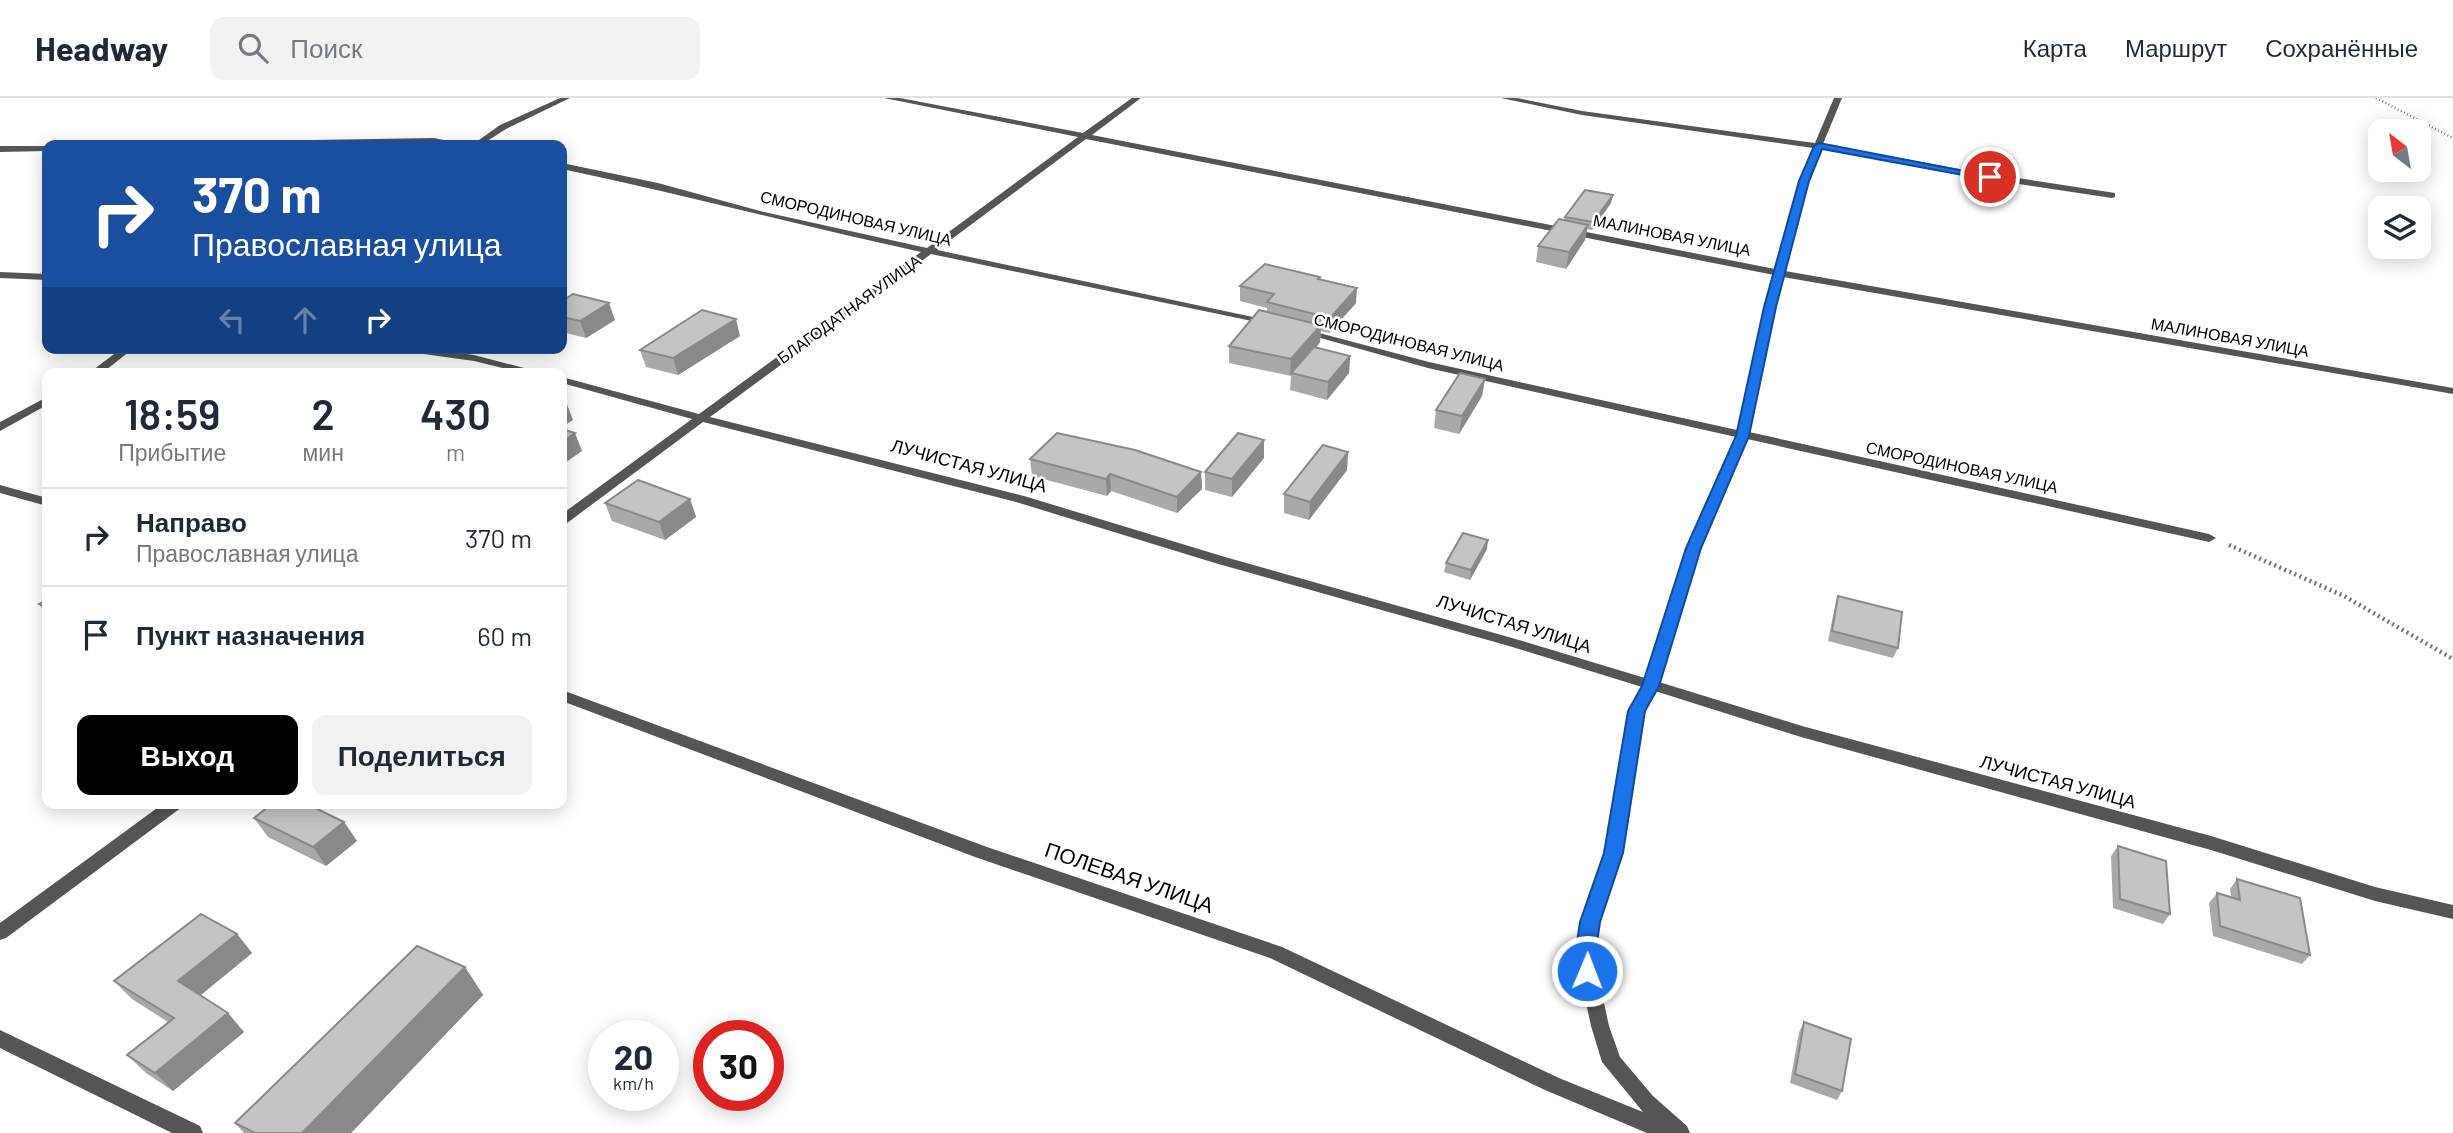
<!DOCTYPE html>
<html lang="ru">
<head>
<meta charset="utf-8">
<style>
  :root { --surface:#fff; --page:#f2f2f3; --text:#1f2937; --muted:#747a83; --line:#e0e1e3; --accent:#000 }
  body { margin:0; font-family:Barlow,sans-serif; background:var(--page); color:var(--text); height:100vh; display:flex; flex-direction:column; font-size:26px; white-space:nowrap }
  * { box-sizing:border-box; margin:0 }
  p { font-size:23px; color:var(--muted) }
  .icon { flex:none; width:38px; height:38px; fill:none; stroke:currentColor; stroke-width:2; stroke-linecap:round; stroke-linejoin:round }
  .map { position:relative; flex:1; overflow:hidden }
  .details { position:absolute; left:42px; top:270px; width:525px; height:441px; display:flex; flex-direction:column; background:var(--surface); border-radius:14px; box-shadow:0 4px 18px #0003 }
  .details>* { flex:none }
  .top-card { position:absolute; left:42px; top:42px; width:525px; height:214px; border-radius:14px; box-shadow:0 4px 18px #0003; background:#1a4fa0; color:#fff; overflow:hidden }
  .needle { width:46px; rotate:329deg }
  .fabs { position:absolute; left:2368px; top:21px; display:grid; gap:14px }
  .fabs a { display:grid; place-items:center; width:63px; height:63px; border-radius:14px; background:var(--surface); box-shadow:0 4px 18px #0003; font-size:35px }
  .speed { position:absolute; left:588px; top:922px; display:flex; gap:14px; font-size:35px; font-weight:700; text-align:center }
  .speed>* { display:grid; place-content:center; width:91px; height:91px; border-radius:50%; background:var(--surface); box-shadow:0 4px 18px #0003; line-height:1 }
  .speed small { font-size:18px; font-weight:400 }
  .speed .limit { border:10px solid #d22; background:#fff; color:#111 }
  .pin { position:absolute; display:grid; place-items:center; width:60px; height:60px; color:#fff; margin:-30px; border:4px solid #fff; border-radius:50%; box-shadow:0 2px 7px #0007 }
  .me { position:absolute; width:77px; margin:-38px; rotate:1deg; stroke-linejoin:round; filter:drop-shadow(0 0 5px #0008) }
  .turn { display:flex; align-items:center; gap:24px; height:147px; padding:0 35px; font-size:32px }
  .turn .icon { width:91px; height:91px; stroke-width:2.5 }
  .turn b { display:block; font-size:49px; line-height:60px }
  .lanes { display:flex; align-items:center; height:66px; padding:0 35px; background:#0003; justify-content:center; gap:35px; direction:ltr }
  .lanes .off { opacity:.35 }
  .eta { display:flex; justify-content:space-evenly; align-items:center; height:119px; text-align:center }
  .eta b { font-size:42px; font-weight:600; line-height:49px }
  .primary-button { display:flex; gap:14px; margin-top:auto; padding:14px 35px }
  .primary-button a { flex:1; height:80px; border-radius:14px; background:var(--accent); color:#fff; font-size:28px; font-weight:600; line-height:80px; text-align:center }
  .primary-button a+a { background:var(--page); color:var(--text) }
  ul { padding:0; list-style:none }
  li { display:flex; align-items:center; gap:21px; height:98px; padding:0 35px; border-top:2px solid var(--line) }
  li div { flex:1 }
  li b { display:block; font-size:26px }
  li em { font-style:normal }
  header { display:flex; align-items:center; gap:42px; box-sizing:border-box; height:98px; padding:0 35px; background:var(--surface); border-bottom:2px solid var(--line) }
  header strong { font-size:33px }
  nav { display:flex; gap:38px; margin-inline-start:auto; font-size:24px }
  .search { width:490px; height:63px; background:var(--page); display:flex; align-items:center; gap:18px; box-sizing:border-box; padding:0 24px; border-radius:14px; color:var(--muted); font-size:26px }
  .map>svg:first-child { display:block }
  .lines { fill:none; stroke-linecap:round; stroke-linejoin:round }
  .path-far1 { stroke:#777; stroke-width:2.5; stroke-dasharray:1 2.5; stroke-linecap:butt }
  .path { stroke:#777; stroke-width:4.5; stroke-dasharray:2 3.5; stroke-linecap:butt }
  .minor { fill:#555; fill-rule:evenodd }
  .wall { fill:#a9a9a9 }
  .shaded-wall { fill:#898989 }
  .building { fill:#c4c4c4; stroke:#898989; stroke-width:2 }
  .route { fill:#1a73e8; stroke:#114b97; stroke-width:2 }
  .labels { text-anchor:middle; stroke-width:5; stroke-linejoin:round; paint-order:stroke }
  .far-street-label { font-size:16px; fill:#000; stroke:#fff }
  .street-label { font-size:18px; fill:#000; stroke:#fff }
  .near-street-label { font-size:21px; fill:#000; stroke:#fff }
</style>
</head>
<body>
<header>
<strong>Headway</strong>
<div class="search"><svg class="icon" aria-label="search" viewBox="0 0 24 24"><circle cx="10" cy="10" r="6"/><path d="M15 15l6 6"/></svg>Поиск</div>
<nav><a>Карта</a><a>Маршрут</a><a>Сохранённые</a></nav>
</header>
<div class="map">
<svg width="2453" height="1035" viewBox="0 0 2453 1035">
  <rect width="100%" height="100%" fill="#fff"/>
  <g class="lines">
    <!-- path-far1 -->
    <path class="path-far1" d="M2376,0L2453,40"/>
    <!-- path -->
    <path class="path" d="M2229,447L2344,498L2453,561"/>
    <!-- minor -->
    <path class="minor" d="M560,0H570L506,31L481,47H472L500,27Z
      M884,0H900L1083,35L1132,0H1141L1092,37L1775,171L1800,83L1813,50L1582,17L1501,0H1517L1582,13L1815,45L1834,0H1842L1823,46L1965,72L2115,95V99L2112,100L1965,78L1821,51L1808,83L1785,173L2453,290V296L1783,179L1749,334L2209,436L2216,440L2209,444L1747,341L1701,450L1659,584L1802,628L2211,738L2375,789L2453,807V821L2375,803L2211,752L1801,639L1655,593L1645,613L1621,755L1599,824L1594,858L1609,928L1620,959L1653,998L1687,1028L1690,1035H1647L1545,992L1270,860L975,759L562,603V592L987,749L1282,849L1559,980L1643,1014L1602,964L1591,928L1576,858L1581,824L1605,755L1629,613L1642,589L1509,548L1215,465L1016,404L703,324L567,425L562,426V416L692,321L562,285V279L699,316L921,154C801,128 682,96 562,71V65L658,85L760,113L927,150L1078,39ZM1086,41L1774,177L1737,332L1429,264L1304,231L1299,234L1428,270L1736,339L1687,450L1645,580L1519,542L1225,459L1024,398L710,319L931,156L1271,227L1272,225L1267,222L937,152Z
      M434,40L469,47H196L200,44Z
      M0,48H47V53L0,54Z
      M0,174L47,176V182L0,180Z
      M122,250H134L102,275H89Z
      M397,250H427L474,257L543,275H523L474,263L402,253Z
      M47,299V307L0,333V324Z
      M0,387L47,400V408L0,395Z
      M164,705H184L182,709L6,840L0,842V825Z
      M0,932L200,1028L203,1035H172L0,950Z"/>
  </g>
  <!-- wall -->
  <path class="wall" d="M1611,105L1592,132L1587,131L1585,142L1566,171L1536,164L1538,148L1564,122L1565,119Z
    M1320,181L1356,205L1329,235L1321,233L1320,244L1316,250L1350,258L1349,275L1327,302L1290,292L1291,278L1229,265V248L1267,214V210L1240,203V188Z
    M562,203L615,222L586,240L562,234Z
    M740,238L678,277L646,269L640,252Z
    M1485,281L1482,298L1459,336L1434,330L1436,312Z
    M1348,354L1347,372L1309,422L1284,415V396Z
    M1264,360L1232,399L1205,392V374Z
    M1030,361L1201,374L1202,391L1177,415L1111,393L1107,398L1032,378Z
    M690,401L696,419L665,442L612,423L605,405Z
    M1487,451L1470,482L1444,474L1446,465Z
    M1838,498L1898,550L1893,560L1828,543L1835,508Z
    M47,502V517L39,506Z
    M254,720L344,724L357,743L326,768L268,739Z
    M2118,748L2170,816L2163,826L2113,810L2111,758Z
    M2237,781L2310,857L2302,866L2213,838L2209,805L2217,795L2231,799L2230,791Z
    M237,836L252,855L200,897L244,934L173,993L146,975L127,957L168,924L132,901L114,883Z
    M465,869L483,897L351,1035H244L235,1025Z
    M1804,924L1842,993L1837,1002L1790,985L1799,934Z"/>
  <!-- shaded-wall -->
  <path class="shaded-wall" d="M1613,97L1611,105L1592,132L1593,124Z
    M1588,127L1585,142L1566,171L1569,154Z
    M1357,190L1356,205L1329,235L1330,220Z
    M609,205L615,222L586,240L580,223Z
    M736,221L740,238L678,277L673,260Z
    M1321,227L1320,244L1293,275H1291L1290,278L1291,261Z
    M1350,258L1349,275L1327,302L1328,284Z
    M1485,281L1482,298L1459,336L1462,318Z
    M566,304L573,322L562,329V307Z
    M575,335L582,353L562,367V344Z
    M1264,342V360L1232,399V381Z
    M1348,354L1347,372L1309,422L1310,404Z
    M1201,374L1202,391L1177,415V399Z
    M1110,376L1111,393L1107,398L1106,381Z
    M690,401L696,419L665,442L659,424Z
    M1488,442L1487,451L1470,482L1471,472Z
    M344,724L357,743L326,768L313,749Z
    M237,836L252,855L195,902L178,883Z
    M465,869L483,897L351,1035H302Z
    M228,915L244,934L173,993L155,975Z"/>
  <!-- building -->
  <path class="building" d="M1585,92L1613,97L1593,124L1565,119Z
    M1559,121L1588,127L1569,154L1538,148Z
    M1265,166L1320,179L1318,181L1357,190L1330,220L1267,204L1274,196L1240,188Z
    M573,196L609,205L580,223L562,219V203Z
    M702,212L736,221L673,260L640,252Z
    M1259,212L1321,227L1291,261L1229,248Z
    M1314,249L1350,258L1328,284L1291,275Z
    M1460,275L1485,281L1462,318L1436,312Z
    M562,331L575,335L562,344Z
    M1057,335L1135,352L1201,374L1177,399L1110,376L1106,381L1030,361Z
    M1238,335L1264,342L1232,381L1205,374Z
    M1323,347L1348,354L1310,404L1284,396Z
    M638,382L690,401L659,424L605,405Z
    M1463,435L1488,442L1471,472L1446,465Z
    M1838,498L1902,514L1898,550L1832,533Z
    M47,502V510L39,506Z
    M273,705H305L344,724L313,749L254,720Z
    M2118,748L2166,763L2170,816L2120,801Z
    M2237,781L2300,800L2310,857L2220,828L2217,795L2240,802Z
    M201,816L237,836L178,883L228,915L155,975L127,957L174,920L114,883Z
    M417,848L465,869L302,1035H255L235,1025Z
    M1804,924L1851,941L1842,993L1795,976Z"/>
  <!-- route -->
  <path class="route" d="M1819,45L1995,79L1990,82L1822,51L1809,83L1776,209L1749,338L1701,450L1659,588L1645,613L1623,755L1600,824L1595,858L1598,873L1595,879L1587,882L1580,879L1575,858L1580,824L1604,755L1628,613L1642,588L1686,450L1736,338L1764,209L1799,83L1814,48Z"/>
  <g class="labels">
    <!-- far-street labels -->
    <g class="far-street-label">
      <text transform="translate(856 120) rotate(13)" y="6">СМОРОДИНОВАЯ УЛИЦА</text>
      <text transform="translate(1672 137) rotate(11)" y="6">МАЛИНОВАЯ УЛИЦА</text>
      <text transform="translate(849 211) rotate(-36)" y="6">БЛАГОДАТНАЯ УЛИЦА</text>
      <text transform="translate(2230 239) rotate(10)" y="6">МАЛИНОВАЯ УЛИЦА</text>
      <text transform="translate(1409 244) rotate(14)" y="6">СМОРОДИНОВАЯ УЛИЦА</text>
      <text transform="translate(1962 369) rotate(12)" y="6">СМОРОДИНОВАЯ УЛИЦА</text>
    </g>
    <!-- street labels -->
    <g class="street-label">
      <text transform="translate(969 368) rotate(15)" y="6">ЛУЧИСТАЯ УЛИЦА</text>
      <text transform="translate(1514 526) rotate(17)" y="6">ЛУЧИСТАЯ УЛИЦА</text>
      <text transform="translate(2058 684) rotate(15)" y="6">ЛУЧИСТАЯ УЛИЦА</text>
    </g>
    <!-- near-street labels -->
    <g class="near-street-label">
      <text transform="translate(1129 780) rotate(19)" y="7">ПОЛЕВАЯ УЛИЦА</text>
    </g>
  </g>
</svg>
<div class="fabs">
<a><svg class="needle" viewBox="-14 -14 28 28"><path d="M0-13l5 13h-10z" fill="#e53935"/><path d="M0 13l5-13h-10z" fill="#747a83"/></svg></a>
<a><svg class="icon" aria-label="layers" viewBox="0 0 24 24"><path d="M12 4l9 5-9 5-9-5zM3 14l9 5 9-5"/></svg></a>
</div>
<div class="speed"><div>20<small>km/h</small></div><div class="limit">30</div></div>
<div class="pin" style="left:1990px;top:79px;background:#d93025"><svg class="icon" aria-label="arrive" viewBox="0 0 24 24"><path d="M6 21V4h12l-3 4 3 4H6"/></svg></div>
<svg class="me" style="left:1587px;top:873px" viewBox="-20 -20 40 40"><circle r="17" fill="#1a73e8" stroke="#fff" stroke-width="3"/><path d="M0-11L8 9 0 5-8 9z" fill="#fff"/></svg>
<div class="top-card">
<div class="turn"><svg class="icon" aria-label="right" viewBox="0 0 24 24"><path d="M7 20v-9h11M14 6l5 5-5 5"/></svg><div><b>370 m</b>Православная улица</div></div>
<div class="lanes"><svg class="icon off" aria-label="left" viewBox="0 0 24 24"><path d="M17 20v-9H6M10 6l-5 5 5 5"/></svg><svg class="icon off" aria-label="ahead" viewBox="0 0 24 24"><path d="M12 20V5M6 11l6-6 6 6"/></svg><svg class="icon" aria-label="right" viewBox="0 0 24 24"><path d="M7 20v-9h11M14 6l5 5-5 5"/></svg></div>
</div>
<section class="details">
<div class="eta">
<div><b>18:59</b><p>Прибытие</p></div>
<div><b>2</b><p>мин</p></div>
<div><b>430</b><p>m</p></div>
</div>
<ul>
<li><svg class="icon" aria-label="right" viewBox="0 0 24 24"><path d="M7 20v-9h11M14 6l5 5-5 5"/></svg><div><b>Направо</b><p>Православная улица</p></div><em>370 m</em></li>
<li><svg class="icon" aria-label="arrive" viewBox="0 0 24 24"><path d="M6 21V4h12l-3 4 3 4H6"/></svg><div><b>Пункт назначения</b></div><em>60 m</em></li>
</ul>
<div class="primary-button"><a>Выход</a><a>Поделиться</a></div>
</section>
</div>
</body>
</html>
